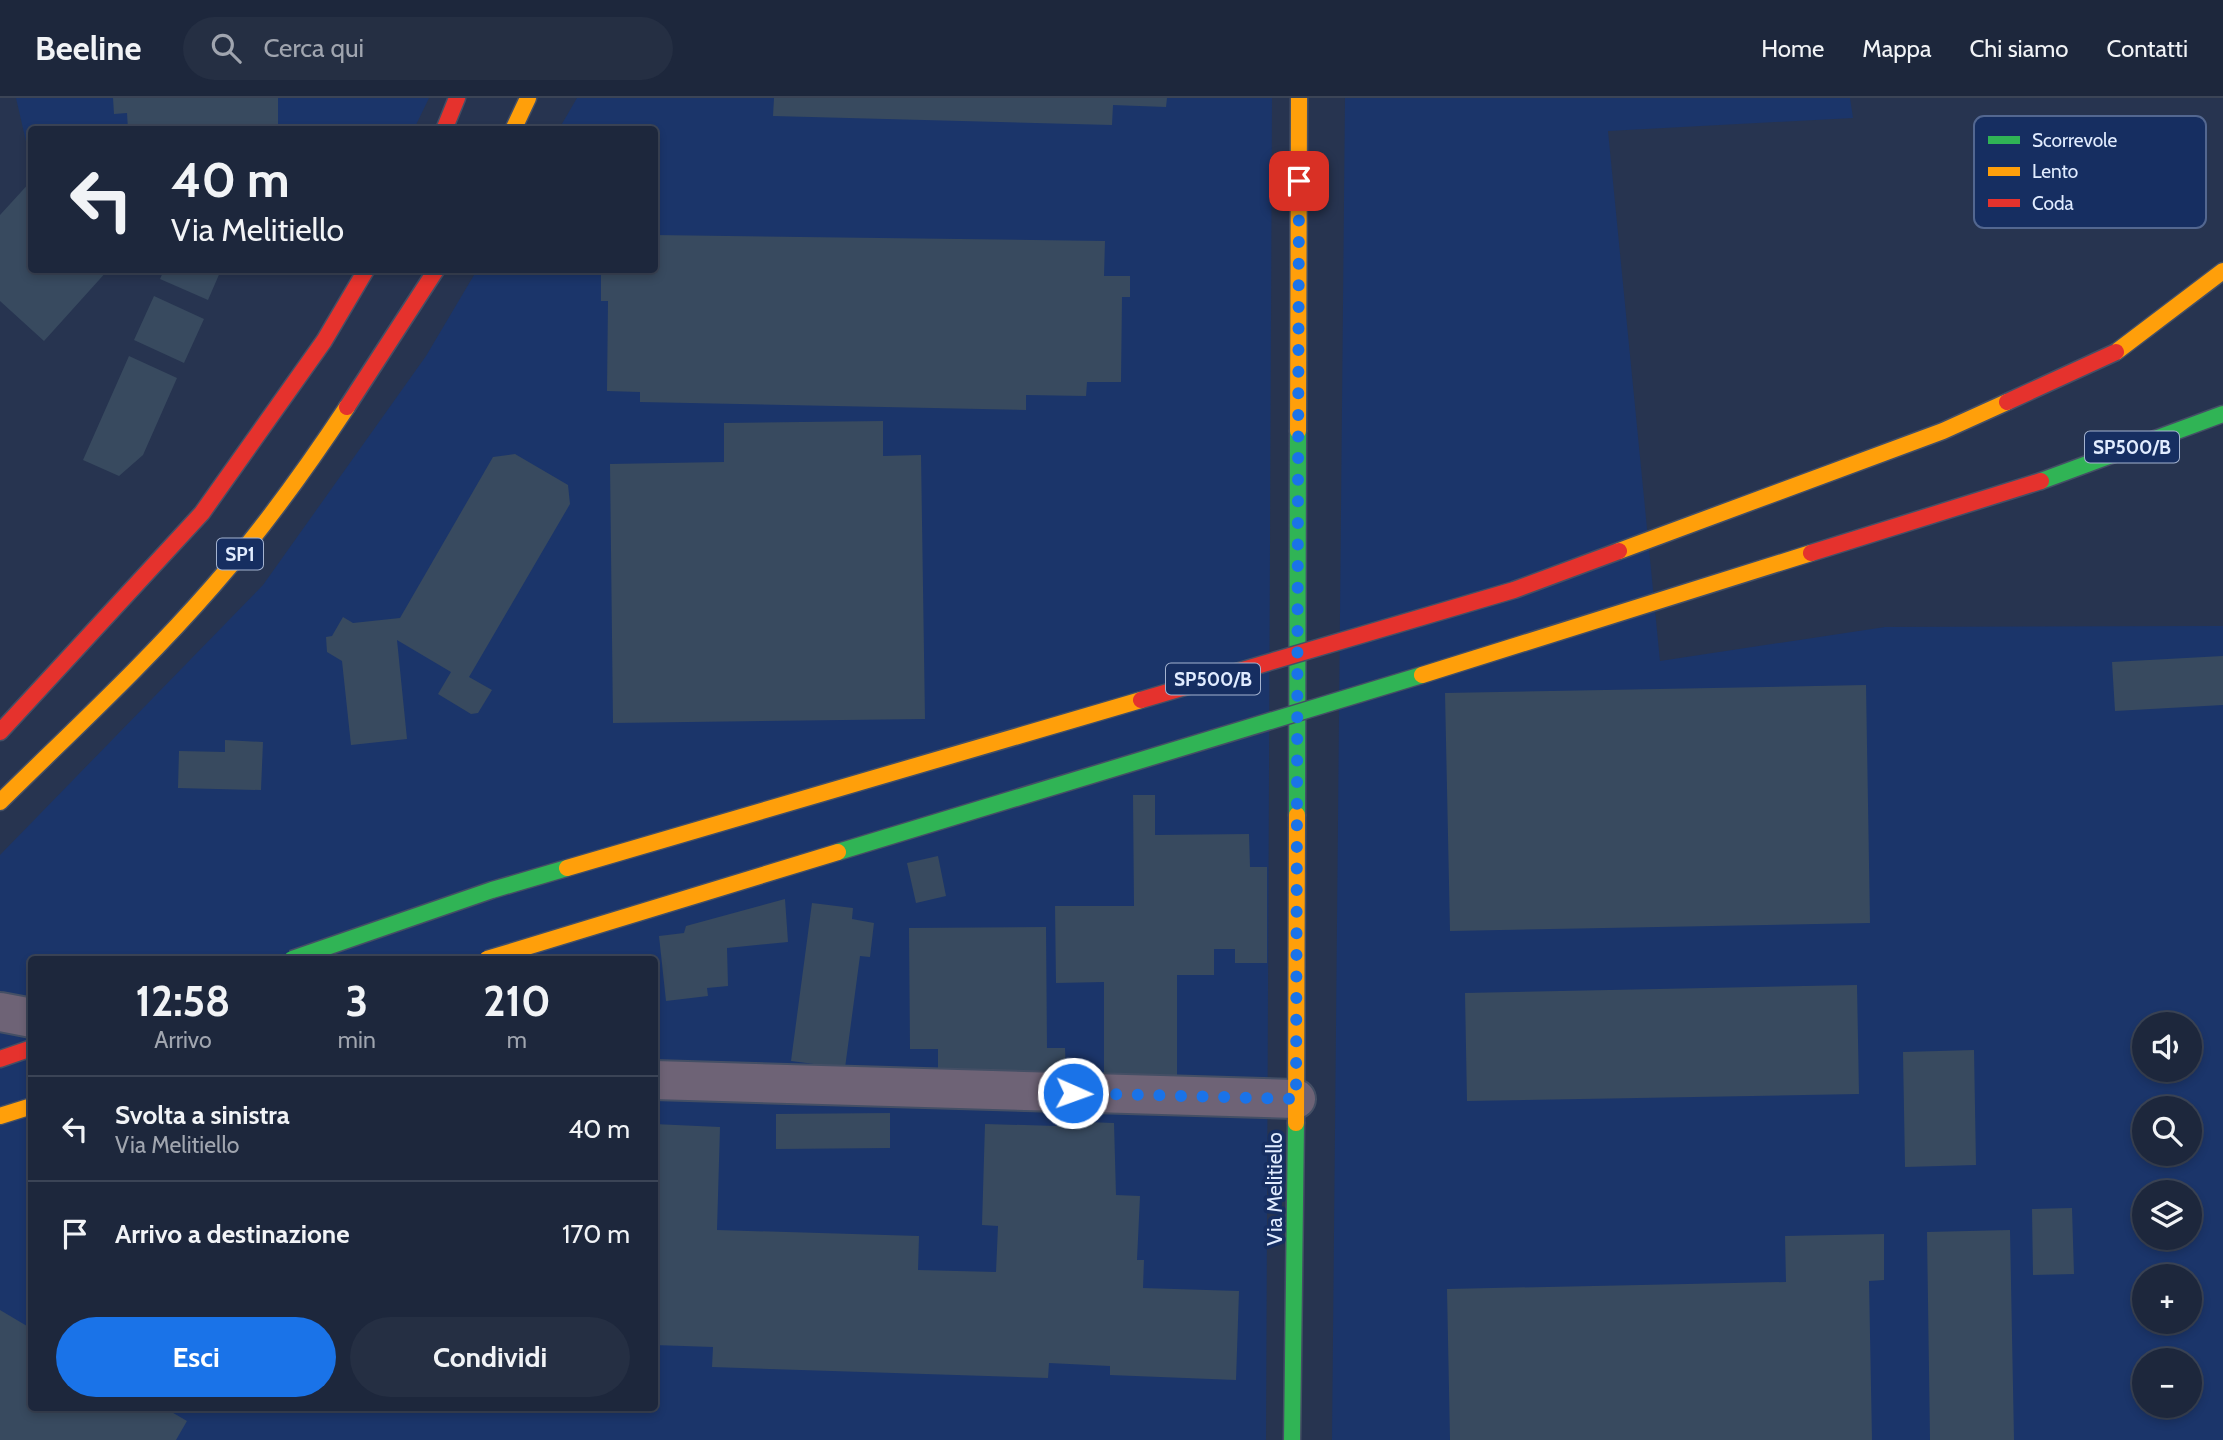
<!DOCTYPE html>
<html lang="it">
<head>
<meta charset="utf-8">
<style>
  :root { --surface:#1d273c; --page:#252f43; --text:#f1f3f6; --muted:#a0a5af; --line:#3b4456; --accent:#1a73e8 }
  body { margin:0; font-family:Cabin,sans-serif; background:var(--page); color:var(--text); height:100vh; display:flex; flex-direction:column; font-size:26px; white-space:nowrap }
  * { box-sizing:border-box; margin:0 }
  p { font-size:23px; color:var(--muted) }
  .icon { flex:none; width:38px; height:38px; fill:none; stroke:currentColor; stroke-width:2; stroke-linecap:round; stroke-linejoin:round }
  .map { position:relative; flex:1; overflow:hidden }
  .panel { position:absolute; left:28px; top:858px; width:630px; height:455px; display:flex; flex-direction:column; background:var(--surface); border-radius:7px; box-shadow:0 4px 10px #0003,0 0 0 2px var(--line) }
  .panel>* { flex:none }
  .banner { position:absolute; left:28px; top:28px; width:630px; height:147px; border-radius:7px; box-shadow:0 4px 10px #0003,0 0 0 2px var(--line); background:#1d273c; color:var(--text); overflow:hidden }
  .tools { position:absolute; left:2132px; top:914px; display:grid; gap:14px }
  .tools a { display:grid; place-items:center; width:70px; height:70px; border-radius:50%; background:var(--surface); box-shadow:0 4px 10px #0003,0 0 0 2px var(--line); font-size:35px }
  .pin { position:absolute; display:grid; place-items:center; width:60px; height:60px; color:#fff; margin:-30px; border-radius:14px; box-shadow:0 4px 10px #0006 }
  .me { position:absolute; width:77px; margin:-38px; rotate:92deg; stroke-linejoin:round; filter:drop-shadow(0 0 5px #0008) }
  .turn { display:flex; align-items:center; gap:24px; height:147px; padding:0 28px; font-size:32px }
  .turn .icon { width:91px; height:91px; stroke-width:2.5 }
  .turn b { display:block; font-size:49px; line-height:60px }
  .eta { display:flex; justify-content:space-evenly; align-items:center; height:119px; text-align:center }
  .eta b { font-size:42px; font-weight:700; line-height:49px }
  .primary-button { display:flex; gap:14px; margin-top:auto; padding:14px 28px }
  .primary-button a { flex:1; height:80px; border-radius:42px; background:var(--accent); color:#fff; font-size:28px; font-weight:700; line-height:80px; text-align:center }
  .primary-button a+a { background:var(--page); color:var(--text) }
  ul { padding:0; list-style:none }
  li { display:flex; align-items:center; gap:21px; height:105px; padding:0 28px; border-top:2px solid var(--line) }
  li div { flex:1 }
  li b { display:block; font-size:26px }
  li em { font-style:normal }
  header { display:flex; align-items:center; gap:42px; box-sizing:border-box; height:98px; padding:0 35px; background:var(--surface); border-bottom:2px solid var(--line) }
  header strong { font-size:33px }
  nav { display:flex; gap:38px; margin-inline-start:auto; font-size:24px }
  .search { width:490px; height:63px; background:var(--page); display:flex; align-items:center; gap:18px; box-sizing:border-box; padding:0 24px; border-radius:38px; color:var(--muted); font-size:26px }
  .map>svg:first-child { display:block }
  .built { fill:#1b356a; fill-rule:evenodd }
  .building { fill:#384a5f }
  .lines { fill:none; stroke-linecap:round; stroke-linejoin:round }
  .street-casing { stroke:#444f65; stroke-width:42 }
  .fast-casing { stroke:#444f65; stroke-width:19 }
  .slow-casing { stroke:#444f65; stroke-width:19 }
  .jam-casing { stroke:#444f65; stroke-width:19 }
  .street { stroke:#6e6376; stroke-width:38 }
  .fast { stroke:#30b455; stroke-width:16 }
  .slow { stroke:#ff9f0a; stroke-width:16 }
  .jam { stroke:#e5322d; stroke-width:16 }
  .fast-bridge-casing { stroke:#444f65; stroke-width:19; stroke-linecap:butt }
  .slow-bridge-casing { stroke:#444f65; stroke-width:19; stroke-linecap:butt }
  .jam-bridge-casing { stroke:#444f65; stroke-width:19; stroke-linecap:butt }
  .fast-bridge { stroke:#30b455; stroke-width:16 }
  .slow-bridge { stroke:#ff9f0a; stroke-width:16 }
  .jam-bridge { stroke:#e5322d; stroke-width:16 }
  .route { stroke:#1a73e8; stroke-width:12; stroke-dasharray:0 21.6 }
  .labels { text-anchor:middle; stroke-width:7; stroke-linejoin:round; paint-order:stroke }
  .shield { fill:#162e61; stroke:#a4b3d0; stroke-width:2 }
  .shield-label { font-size:19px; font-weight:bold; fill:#e1ecff }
  .street-label { font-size:21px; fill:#e1ecff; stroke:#162e61 }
  .key { fill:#162e61; stroke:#536790; stroke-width:2 }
  .key-label { font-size:19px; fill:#e1ecff }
</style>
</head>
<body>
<header>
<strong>Beeline</strong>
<div class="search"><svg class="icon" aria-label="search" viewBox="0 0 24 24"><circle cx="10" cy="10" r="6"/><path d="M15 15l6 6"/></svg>Cerca qui</div>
<nav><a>Home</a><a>Mappa</a><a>Chi siamo</a><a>Contatti</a></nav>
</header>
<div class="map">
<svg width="2223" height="1342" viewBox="0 0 2223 1342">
  <rect width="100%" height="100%" fill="#273450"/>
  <!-- built -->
  <path class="built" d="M16,0H429L414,31L32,32L31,65Z
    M577,0H1272L1266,1342H0V757L263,487L426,258L477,172H654V32L559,31ZM32,861H654V1309H32Z
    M1345,0H1850L1853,20L1608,33L1660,563L1885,529L2223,528V1342H1332ZM2144,926H2189V971H2144ZM2144,1010H2189V1055H2144ZM2144,1094H2189V1139H2144ZM2144,1178H2189V1223H2144ZM2144,1262H2189V1307H2144Z"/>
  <!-- building -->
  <path class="building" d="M113,0H278V32H128L127,15L114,16Z
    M774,0H1167L1166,9L1113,7L1112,27L773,18Z
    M32,82V172H108L44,243L0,203V117Z
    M654,137L1105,143L1104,178H1130V199H1122L1121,284H1087L1086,298L1026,297V312L640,304V294L607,293L608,203H601V176L636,177V172H654Z
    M164,172H221L208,202L160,181Z
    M154,198L204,221L184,265L134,242Z
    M129,258L177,280L143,357L119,378L83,362Z
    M883,323V358L921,357L925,621L613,625L610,366L724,364V325Z
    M515,356L568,387L570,406L469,579L492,592L478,615L471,616L438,596L451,574L397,542L407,641L351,647L342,563L327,554L326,539L332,538L343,519L353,525L400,520L493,359Z
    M2223,558V607L2115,613L2112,564Z
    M1866,587L1870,825L1450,833L1445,595Z
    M225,642L263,644L261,692L178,690L179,653L225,654Z
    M1133,697H1155V737L1249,736L1250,769H1267V865H1235V851H1214V877H1177V980H1104V884L1056,885L1055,808H1134Z
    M938,758L946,798L916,805L907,765Z
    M785,801L788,844L727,850L728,888L707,890L708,898L666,903L659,838L684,835L686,828Z
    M812,805L853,810L852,821L874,825L870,859L860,858L845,970L791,963Z
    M1046,829L1047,950H1065L1066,975L979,976V972H938V951H910L909,830Z
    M1857,887L1859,996L1467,1003L1465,895Z
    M1974,952L1976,1067L1905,1069L1903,954Z
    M890,1015V1050L776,1051V1016Z
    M1057,1023L1114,1025L1116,1097L1140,1098L1137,1162H1144L1143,1190L1239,1193L1236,1282L1110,1277V1268L1049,1265L1048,1280L712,1269L713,1249L654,1247V1026L720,1029L717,1132L919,1138L918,1172L996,1174L998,1128L982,1127L985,1026L1057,1028Z
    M2072,1110L2074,1176L2033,1177L2032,1111Z
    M2010,1132L2014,1342H1930L1927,1134Z
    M1884,1136V1182L1869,1183L1872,1342H1450L1447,1191L1786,1184L1785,1138Z
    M0,1212L32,1231V1309H163L187,1323L176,1342H0Z"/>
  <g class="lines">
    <defs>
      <path id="street" d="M0,914L32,920
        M654,982L1296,1001"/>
      <path id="fast" d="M2041,383L2223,316
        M1297,717L1298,333
        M1292,1342L1296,1025"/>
      <path id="slow" d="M513,32L528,0
        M2116,254L2223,173
        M1298,333L1299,0
        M0,704C72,633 147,564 213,488C262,432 306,371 347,309
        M0,1018L32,1008
        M1296,1025L1297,717"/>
      <path id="jam" d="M444,32L457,0
        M347,309L436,172
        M0,634L202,415L324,243L366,172
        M0,961L32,950"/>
    </defs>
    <!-- street casing -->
    <use href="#street" class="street-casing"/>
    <!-- fast casing -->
    <use href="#fast" class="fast-casing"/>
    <!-- slow casing -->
    <use href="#slow" class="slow-casing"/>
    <!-- jam casing -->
    <use href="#jam" class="jam-casing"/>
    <!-- street -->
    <use href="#street" class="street"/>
    <!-- fast -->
    <use href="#fast" class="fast"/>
    <!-- slow -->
    <use href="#slow" class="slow"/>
    <!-- jam -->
    <use href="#jam" class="jam"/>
    <defs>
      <path id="fast-bridge" d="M838,754L1422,577
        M292,861L492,792L567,770"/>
      <path id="slow-bridge" d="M1619,453L1943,333L2007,304
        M1422,577L1811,455
        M567,770L1141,602
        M487,861L838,754"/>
      <path id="jam-bridge" d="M2007,304L2116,254
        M1811,455L2041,383
        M1141,602L1514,492L1619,453"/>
    </defs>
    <!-- fast-bridge casing -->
    <use href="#fast-bridge" class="fast-bridge-casing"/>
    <!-- slow-bridge casing -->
    <use href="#slow-bridge" class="slow-bridge-casing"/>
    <!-- jam-bridge casing -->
    <use href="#jam-bridge" class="jam-bridge-casing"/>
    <!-- fast-bridge -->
    <use href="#fast-bridge" class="fast-bridge"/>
    <!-- slow-bridge -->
    <use href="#slow-bridge" class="slow-bridge"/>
    <!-- jam-bridge -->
    <use href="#jam-bridge" class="jam-bridge"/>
  </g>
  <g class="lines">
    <!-- route -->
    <path class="route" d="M1073,995L1296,1001L1299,83"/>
  </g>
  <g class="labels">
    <!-- shield labels -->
    <g class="shield">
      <rect x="2085" y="333.5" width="94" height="31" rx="5"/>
      <rect x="217" y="440.5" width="46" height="31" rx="5"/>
      <rect x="1166" y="565.5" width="94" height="31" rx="5"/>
    </g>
    <g class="shield-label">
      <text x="2132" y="356">SP500/B</text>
      <text x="240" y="463">SP1</text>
      <text x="1213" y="588">SP500/B</text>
    </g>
    <!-- street labels -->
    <g class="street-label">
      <text transform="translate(1275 1091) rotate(-90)" y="7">Via Melitiello</text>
    </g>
  </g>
  <!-- legend -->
  <rect x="1974" y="18" width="232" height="112" rx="10" class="key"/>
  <rect x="1988" y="38" width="32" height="8" fill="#30b455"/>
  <rect x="1988" y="69" width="32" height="9" fill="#ff9f0a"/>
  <rect x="1988" y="101" width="32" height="8" fill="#e5322d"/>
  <g class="key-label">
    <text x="2032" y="49">Scorrevole</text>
    <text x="2032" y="80">Lento</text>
    <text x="2032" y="112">Coda</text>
  </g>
</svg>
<div class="tools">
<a><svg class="icon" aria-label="sound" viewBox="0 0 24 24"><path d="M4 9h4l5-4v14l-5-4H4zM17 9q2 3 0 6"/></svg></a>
<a><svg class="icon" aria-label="search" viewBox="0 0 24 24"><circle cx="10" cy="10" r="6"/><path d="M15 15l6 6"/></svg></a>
<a><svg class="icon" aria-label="layers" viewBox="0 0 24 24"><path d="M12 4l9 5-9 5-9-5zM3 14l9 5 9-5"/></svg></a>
<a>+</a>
<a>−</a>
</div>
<div class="pin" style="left:1299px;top:83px;background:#d93025"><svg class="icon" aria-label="arrive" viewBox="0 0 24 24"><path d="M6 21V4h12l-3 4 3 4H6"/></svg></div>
<svg class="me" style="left:1073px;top:995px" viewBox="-20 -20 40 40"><circle r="17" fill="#1a73e8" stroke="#fff" stroke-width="3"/><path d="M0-11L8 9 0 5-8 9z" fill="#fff"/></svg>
<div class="banner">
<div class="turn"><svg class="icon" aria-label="left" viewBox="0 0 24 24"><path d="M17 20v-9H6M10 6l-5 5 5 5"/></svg><div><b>40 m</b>Via Melitiello</div></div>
</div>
<section class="panel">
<div class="eta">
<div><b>12:58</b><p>Arrivo</p></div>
<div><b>3</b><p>min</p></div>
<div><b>210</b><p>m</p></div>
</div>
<ul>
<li><svg class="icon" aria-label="left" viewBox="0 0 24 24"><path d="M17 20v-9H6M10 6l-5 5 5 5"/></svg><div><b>Svolta a sinistra</b><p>Via Melitiello</p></div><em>40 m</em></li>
<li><svg class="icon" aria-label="arrive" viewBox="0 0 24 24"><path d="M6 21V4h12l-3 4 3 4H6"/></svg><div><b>Arrivo a destinazione</b></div><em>170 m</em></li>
</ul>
<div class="primary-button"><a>Esci</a><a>Condividi</a></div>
</section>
</div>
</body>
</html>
